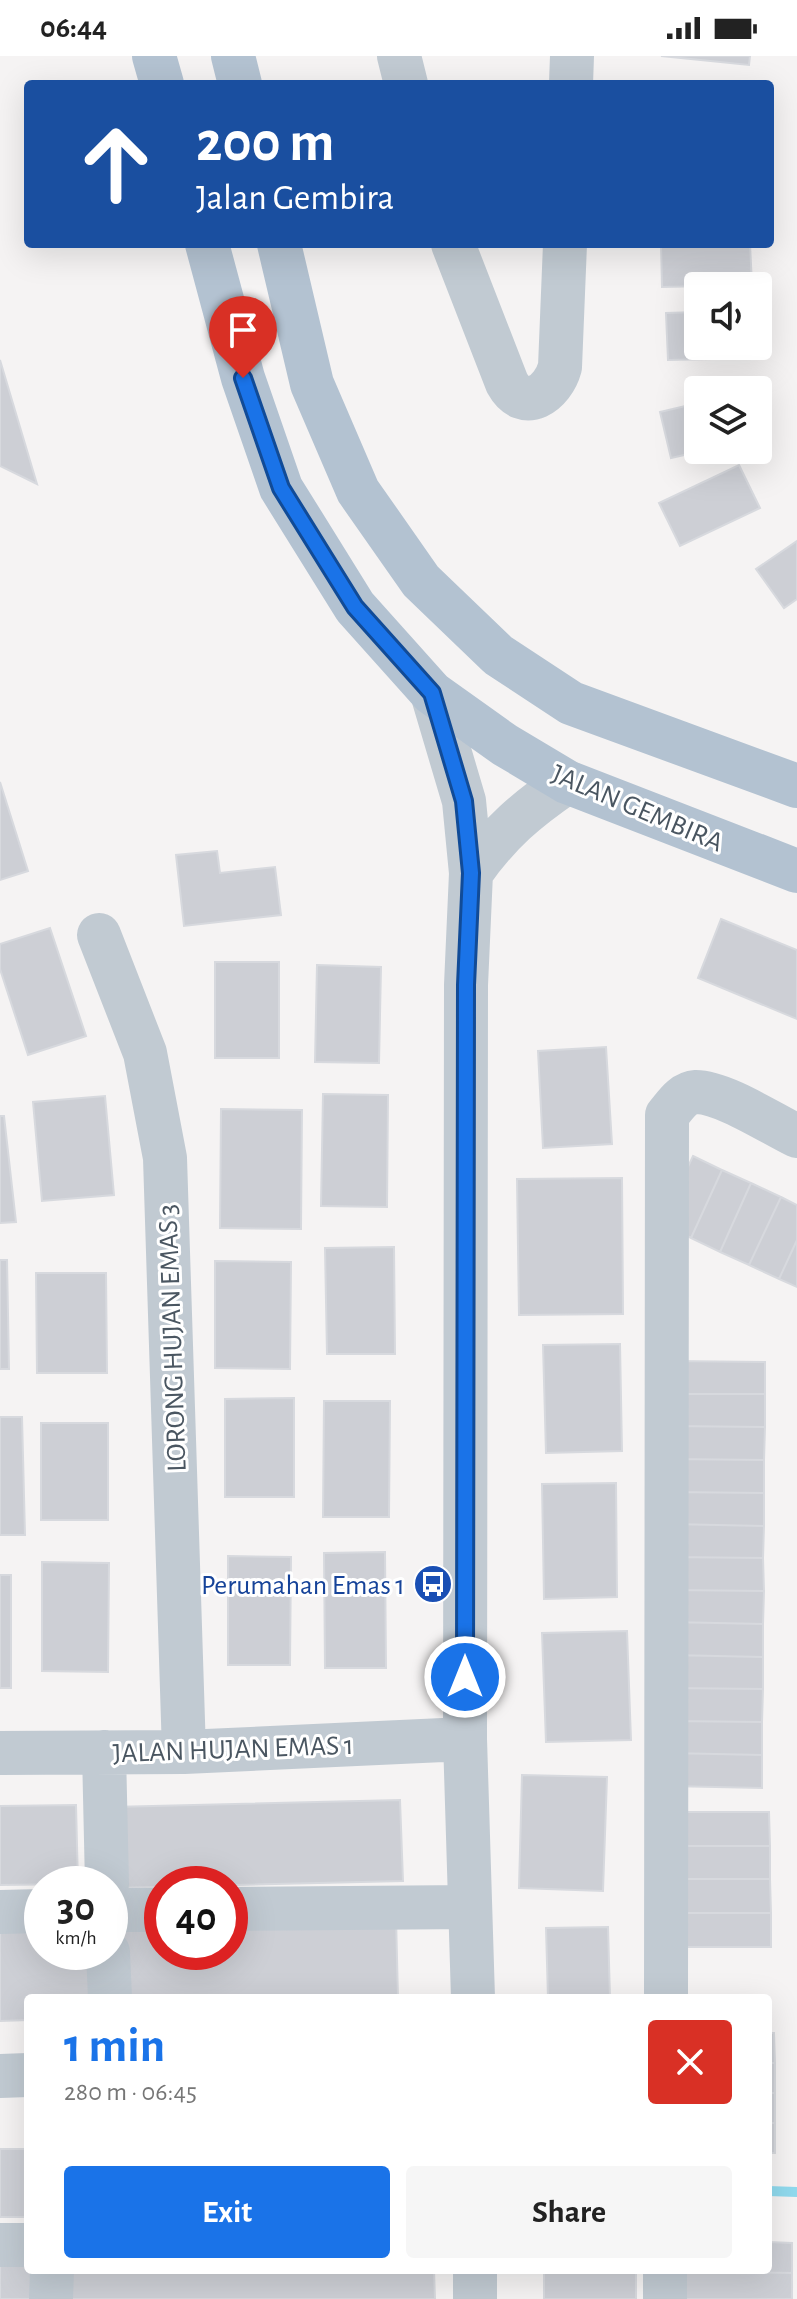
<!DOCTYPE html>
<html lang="en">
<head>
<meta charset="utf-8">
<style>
  :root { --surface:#fff; --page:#f6f6f6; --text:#222; --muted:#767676; --accent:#1a73e8 }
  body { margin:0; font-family:"Alegreya Sans",sans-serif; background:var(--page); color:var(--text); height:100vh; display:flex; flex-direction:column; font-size:30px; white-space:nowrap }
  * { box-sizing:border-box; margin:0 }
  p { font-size:26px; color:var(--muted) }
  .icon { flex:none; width:44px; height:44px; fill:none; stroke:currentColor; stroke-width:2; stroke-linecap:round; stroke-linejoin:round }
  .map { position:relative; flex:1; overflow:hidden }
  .panel { position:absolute; left:24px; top:1938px; width:748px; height:280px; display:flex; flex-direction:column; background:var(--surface); border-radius:8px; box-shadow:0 8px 32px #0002 }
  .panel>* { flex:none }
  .hud { position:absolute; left:24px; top:24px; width:750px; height:168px; border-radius:8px; box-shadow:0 8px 32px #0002; background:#1a4fa0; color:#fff; overflow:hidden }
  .buttons { position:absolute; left:684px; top:216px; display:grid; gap:16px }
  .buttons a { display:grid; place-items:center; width:88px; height:88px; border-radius:8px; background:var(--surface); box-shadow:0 8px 32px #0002; font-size:40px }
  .speed { position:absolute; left:24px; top:1810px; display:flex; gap:16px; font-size:40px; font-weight:700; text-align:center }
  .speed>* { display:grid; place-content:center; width:104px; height:104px; border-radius:50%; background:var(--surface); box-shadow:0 8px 32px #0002; line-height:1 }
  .speed small { font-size:20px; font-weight:400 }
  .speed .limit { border:12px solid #d22; background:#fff; color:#111 }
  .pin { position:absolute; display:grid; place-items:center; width:68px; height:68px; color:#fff; margin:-82px -34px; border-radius:50% 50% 50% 0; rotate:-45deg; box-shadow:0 0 8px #0007 }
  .pin .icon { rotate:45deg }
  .me { position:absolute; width:88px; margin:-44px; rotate:0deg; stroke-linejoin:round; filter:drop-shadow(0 0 6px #0008) }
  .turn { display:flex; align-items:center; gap:28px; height:168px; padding:0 40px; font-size:36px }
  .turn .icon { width:104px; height:104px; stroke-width:2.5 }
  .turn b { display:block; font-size:56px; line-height:68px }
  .round { display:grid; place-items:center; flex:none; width:84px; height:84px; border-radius:8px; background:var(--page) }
  .headline { display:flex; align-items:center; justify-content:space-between; height:136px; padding:0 40px }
  h1 { font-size:48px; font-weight:700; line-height:60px; color:var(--accent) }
  .cta { display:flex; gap:16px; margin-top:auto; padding:16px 40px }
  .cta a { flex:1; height:92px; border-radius:8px; background:var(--accent); color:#fff; font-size:32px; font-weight:700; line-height:92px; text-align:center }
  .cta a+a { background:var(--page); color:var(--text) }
  .status { display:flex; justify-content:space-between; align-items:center; height:56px; padding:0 40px; background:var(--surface); direction:ltr }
  .status svg { height:22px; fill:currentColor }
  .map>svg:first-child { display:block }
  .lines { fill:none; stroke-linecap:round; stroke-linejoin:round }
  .stream { stroke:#90daee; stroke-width:10 }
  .building { fill:#cdcfd5; stroke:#d7d9de; stroke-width:2 }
  .minor { stroke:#c1cad2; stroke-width:44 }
  .major { stroke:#b3c2d1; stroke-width:44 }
  .route-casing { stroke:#114b97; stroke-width:20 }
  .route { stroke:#1a73e8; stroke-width:14 }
  .labels { text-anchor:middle; stroke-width:6; stroke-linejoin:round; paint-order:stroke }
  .street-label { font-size:28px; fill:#4a5661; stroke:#fff }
  .transit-label { font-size:28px; fill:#164399; stroke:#fff; text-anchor:end }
</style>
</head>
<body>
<div class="status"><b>06:44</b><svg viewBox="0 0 49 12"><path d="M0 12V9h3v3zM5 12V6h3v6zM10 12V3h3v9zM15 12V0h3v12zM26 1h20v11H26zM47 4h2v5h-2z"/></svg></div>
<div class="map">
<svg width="797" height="2243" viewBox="0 0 797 2243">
  <rect width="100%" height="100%" fill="#f5f3f3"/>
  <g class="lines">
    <!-- stream -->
    <path class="stream" d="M768,2135L797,2136"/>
  </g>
  <!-- building -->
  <path class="building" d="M661,0H750L749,9Z
    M661,188H750L752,229L662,231Z
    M698,256V290H756V302L668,304L666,257Z
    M0,304L37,428L0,410Z
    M698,347V394H706L671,402L660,356Z
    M739,409L760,452L680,490L659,447Z
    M797,485V543L784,552L756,513Z
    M0,726L28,815L0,824Z
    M217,795L220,817L275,811L281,859L184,870L176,799Z
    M721,863L797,894V963L698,922Z
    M50,872L86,980L28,999L0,913V888Z
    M215,906H279V1002H215Z
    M317,909L381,911L379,1007L315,1006Z
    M606,991L612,1088L543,1092L538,995Z
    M323,1038L388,1039L387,1151L321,1150Z
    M105,1040L114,1139L42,1145L33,1046Z
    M221,1053L302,1054L301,1173L220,1172Z
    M0,1060H4L16,1166L0,1167Z
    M693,1100L722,1114L691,1182L661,1168Z
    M722,1114L751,1127L720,1196L691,1182Z
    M622,1122L623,1258L519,1259L517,1123Z
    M751,1127L781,1141L749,1209L720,1196Z
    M781,1141L797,1149V1184L779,1223L749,1209Z
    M797,1184V1231L779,1223Z
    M394,1191L395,1298H327L325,1192Z
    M0,1204H7L9,1313H0Z
    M215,1205L291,1206L290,1313L215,1312Z
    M36,1217H106L107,1317H37Z
    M620,1288L622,1395L546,1397L543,1289Z
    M672,1305L765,1306V1338H672Z
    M672,1338H765V1371L671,1370Z
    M294,1342V1441H225V1343Z
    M324,1345H390L389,1461H323Z
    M0,1361H22L25,1479H0Z
    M41,1367H108V1464H41Z
    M671,1370L765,1371L764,1404L671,1403Z
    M671,1403L764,1404V1437L671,1436Z
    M616,1427L617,1541L544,1543L542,1428Z
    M671,1436L764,1437V1470L671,1468Z
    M671,1468L764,1470L763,1502L671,1501Z
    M385,1496L386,1612H325L324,1497Z
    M228,1500L291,1501L290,1609H228Z
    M671,1501L763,1502L764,1535L670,1534Z
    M42,1506L109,1507L108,1616L42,1615Z
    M0,1519H11V1632H0Z
    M670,1534L764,1535L763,1568L670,1566Z
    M670,1566L763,1568V1601L670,1599Z
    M627,1575L631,1684L546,1686L542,1577Z
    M670,1599L763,1601V1633L669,1632Z
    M669,1632L763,1633L762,1666L669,1665Z
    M669,1665L762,1666V1699L669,1697Z
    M669,1697L762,1699V1732L669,1730Z
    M522,1719L607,1721L603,1835L519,1832Z
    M400,1744L403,1825L114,1832L112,1751Z
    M76,1749L78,1828L0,1829V1750Z
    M679,1756H769L770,1790H680Z
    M680,1790H770V1823H680Z
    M680,1823H770L771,1857H680Z
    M680,1857H771V1891H680Z
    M396,1861L398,1942H117L115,1868L162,1866V1896H230V1865Z
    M42,1867V1896H93L95,1942H28V1964L0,1965V1868Z
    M608,1871L610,1942H548L546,1872Z
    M768,1977H774L775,2007H768Z
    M768,2007H775V2037H768Z
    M768,2037H775V2067H768Z
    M768,2067H775V2097H768Z
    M0,2093H28V2161H0Z
    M768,2186L792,2187V2217L683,2215L768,2214Z
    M0,2202H28V2214H35V2243H0Z
    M68,2214H434L435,2243H69Z
    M544,2214H636V2243H544Z
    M683,2215L792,2217V2243H683Z"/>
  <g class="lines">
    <!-- minor -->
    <path class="minor" d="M399,0L406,28
      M571,28L572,0
      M453,188L507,327C524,358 553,337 560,311L565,188
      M432,637L464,745L471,817L466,929L465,1683L473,1942
      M471,817C500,776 526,754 567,726
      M99,879L145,997L165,1102L184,1696
      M104,1696L107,1828
      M0,1697L184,1696L465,1683
      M230,1853L470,1851
      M110,1854H162
      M0,1856L42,1855
      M108,1896L110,1942
      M666,1942L667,1059C675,1050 682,1037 696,1036C723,1036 772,1068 797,1080
      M0,2020L28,2019
      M0,2189H28
      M51,2243L52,2214
      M475,2243V2214
      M665,2243V2214"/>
    <!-- major -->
    <path class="major" d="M154,0L162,28
      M233,0L240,28
      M207,188L243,322L281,432L355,551L432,637L505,689L567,726L797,815
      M279,188L312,328L358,435L421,525L498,599L571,647L797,730"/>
  </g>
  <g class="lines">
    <defs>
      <path id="route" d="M243,322L281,432L355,551L432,637L464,745L471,817L466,929L465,1621"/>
    </defs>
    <!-- route casing -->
    <use href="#route" class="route-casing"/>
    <!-- route -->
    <use href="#route" class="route"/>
  </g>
  <!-- icons -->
  <defs>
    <symbol id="bus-disc" viewBox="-11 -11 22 22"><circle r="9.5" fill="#1a4fb4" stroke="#fff"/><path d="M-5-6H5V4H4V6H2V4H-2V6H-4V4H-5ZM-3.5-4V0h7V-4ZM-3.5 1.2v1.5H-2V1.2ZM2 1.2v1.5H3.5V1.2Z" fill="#fff"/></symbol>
  </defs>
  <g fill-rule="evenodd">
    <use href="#bus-disc" x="411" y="1506" width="44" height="44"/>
  </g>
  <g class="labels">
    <!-- street labels -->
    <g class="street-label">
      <text transform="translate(638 751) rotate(23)" y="10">JALAN GEMBIRA</text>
      <text transform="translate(171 1282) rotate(-92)" y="10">LORONG HUJAN EMAS 3</text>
      <text transform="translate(233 1692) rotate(-2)" y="10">JALAN HUJAN EMAS 1</text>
    </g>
    <!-- transit labels -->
    <g class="transit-label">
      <text x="405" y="1538">Perumahan Emas 1</text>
    </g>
  </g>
</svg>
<div class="buttons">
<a><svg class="icon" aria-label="sound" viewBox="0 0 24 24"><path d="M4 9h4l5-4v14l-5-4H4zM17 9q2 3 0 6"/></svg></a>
<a><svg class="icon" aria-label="layers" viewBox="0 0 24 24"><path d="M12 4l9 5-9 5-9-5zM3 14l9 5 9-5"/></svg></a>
</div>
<div class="speed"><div>30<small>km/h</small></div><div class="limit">40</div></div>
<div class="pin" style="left:243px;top:322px;background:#d93025"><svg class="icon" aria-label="arrive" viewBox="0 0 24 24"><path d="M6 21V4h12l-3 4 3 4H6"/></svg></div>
<svg class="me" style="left:465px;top:1621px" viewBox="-20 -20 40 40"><circle r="17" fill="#1a73e8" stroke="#fff" stroke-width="3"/><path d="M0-11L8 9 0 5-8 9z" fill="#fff"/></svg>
<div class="hud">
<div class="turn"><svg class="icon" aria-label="ahead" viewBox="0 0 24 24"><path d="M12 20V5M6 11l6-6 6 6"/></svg><div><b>200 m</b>Jalan Gembira</div></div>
</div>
<section class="panel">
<div class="headline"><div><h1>1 min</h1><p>280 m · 06:45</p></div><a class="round" style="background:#d93025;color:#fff"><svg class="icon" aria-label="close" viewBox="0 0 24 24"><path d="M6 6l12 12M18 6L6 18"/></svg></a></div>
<div class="cta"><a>Exit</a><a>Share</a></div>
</section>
</div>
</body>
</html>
